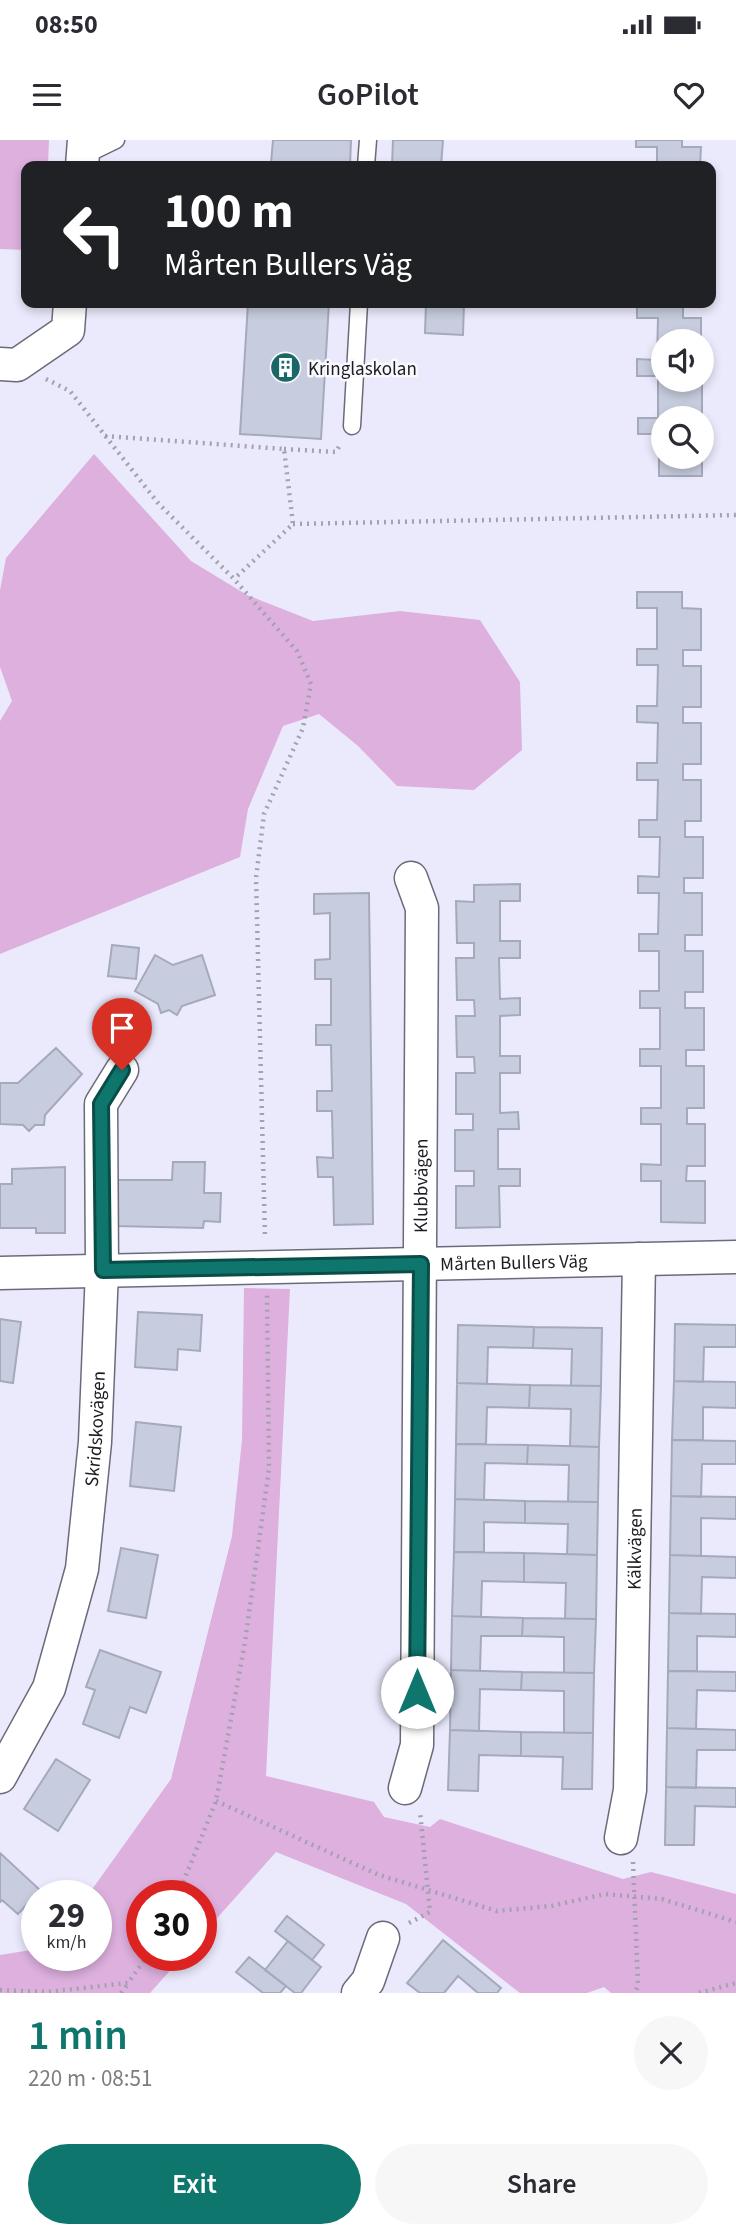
<!DOCTYPE html>
<html lang="en">
<head>
<meta charset="utf-8">
<style>
  :root { --surface:#fff; --page:#f7f7f7; --text:#2b2b33; --muted:#7c7c81; --accent:#0f766e }
  body { margin:0; font-family:"Source Sans 3",sans-serif; background:var(--page); color:var(--text); height:100vh; display:flex; flex-direction:column; font-size:26px; white-space:nowrap }
  * { box-sizing:border-box; margin:0 }
  p { font-size:23px; color:var(--muted) }
  .icon { flex:none; width:38px; height:38px; fill:none; stroke:currentColor; stroke-width:2; stroke-linecap:round; stroke-linejoin:round }
  .map { position:relative; height:1853px; overflow:hidden }
  .drawer { display:flex; flex-direction:column; background:var(--surface); flex:1 }
  .drawer>* { flex:none }
  .guide { position:absolute; left:21px; top:21px; width:695px; height:147px; border-radius:14px; box-shadow:0 4px 10px #0003; background:#202124; color:#fff; overflow:hidden }
  .tools { position:absolute; left:651px; top:189px; display:grid; gap:14px }
  .tools a { display:grid; place-items:center; width:63px; height:63px; border-radius:50%; background:var(--surface); box-shadow:0 4px 10px #0003; font-size:35px }
  .speed { position:absolute; left:21px; top:1740px; display:flex; gap:14px; font-size:35px; font-weight:700; text-align:center }
  .speed>* { display:grid; place-content:center; width:91px; height:91px; border-radius:50%; background:var(--surface); box-shadow:0 4px 10px #0003; line-height:1 }
  .speed small { font-size:18px; font-weight:400 }
  .speed .limit { border:10px solid #d22; background:#fff; color:#111 }
  .pin { position:absolute; display:grid; place-items:center; width:60px; height:60px; color:#fff; margin:-72px -30px; border-radius:50% 50% 50% 0; rotate:-45deg; box-shadow:0 0 7px #0007 }
  .pin .icon { rotate:45deg }
  .me { position:absolute; width:77px; margin:-38px; rotate:0deg; stroke-linejoin:round; filter:drop-shadow(0 0 5px #0008) }
  .turn { display:flex; align-items:center; gap:24px; height:147px; padding:0 28px; font-size:32px }
  .turn .icon { width:91px; height:91px; stroke-width:2.5 }
  .turn b { display:block; font-size:49px; line-height:60px }
  .round { display:grid; place-items:center; flex:none; width:74px; height:74px; border-radius:37px; background:var(--page) }
  .summary { display:flex; align-items:center; justify-content:space-between; height:119px; padding:0 28px }
  h1 { font-size:42px; font-weight:600; line-height:52px; color:var(--accent) }
  .action { display:flex; gap:14px; margin-top:auto; padding:14px 28px }
  .action a { flex:1; height:80px; border-radius:42px; background:var(--accent); color:#fff; font-size:28px; font-weight:600; line-height:80px; text-align:center }
  .action a+a { background:var(--page); color:var(--text) }
  .status { display:flex; justify-content:space-between; align-items:center; height:49px; padding:0 35px; background:var(--surface); direction:ltr }
  .status svg { height:19px; fill:currentColor }
  header { display:flex; justify-content:space-between; align-items:center; height:91px; padding:0 28px; background:var(--surface); font-size:32px; font-weight:600 }
  .map>svg:first-child { display:block }
  .green { fill:#ddb0de }
  .building { fill:#c7cdde; stroke:#a4aabb; stroke-width:2 }
  .lines { fill:none; stroke-linecap:round; stroke-linejoin:round }
  .service-casing { stroke:#6b6a7a; stroke-width:19 }
  .minor-casing { stroke:#6b6a7a; stroke-width:35 }
  .path { stroke:#a1a1b0; stroke-width:4.5; stroke-dasharray:2 5; stroke-linecap:butt }
  .service { stroke:#fff; stroke-width:16 }
  .minor { stroke:#fff; stroke-width:32 }
  .route-casing { stroke:#0a4d48; stroke-width:18 }
  .route { stroke:#0f766e; stroke-width:12 }
  .labels { text-anchor:middle; stroke-width:5; stroke-linejoin:round; paint-order:stroke }
  .poi-label { font-size:19px; fill:#1b1b22; stroke:#f9f9fd; text-anchor:start }
  .street-label { font-size:19px; fill:#1b1b22; stroke:#f9f9fd }
</style>
</head>
<body>
<div class="status"><b>08:50</b><svg viewBox="0 0 49 12"><path d="M0 12V9h3v3zM5 12V6h3v6zM10 12V3h3v9zM15 12V0h3v12zM26 1h20v11H26zM47 4h2v5h-2z"/></svg></div>
<header><svg class="icon" aria-label="menu" viewBox="0 0 24 24"><path d="M4 6h16M4 12h16M4 18h16"/></svg>GoPilot<svg class="icon" aria-label="heart" viewBox="0 0 24 24"><path d="M12 20l-8-8c-3-5 5-10 8-4 3-6 11-1 8 4z"/></svg></header>
<div class="map">
<svg width="736" height="1853" viewBox="0 0 736 1853">
  <rect width="100%" height="100%" fill="#ebeafd"/>
  <!-- green -->
  <path class="green" d="M0,0H49L48,26H26V110L0,109Z
    M94,314L191,421L247,455L313,481L400,471L480,480L520,542L522,610L474,650L397,646L358,606L319,574L283,586L248,669L240,717L0,814V581L12,561L0,527V450L6,418Z
    M244,1148L290,1149L266,1636L374,1662L384,1677L430,1687L440,1679L623,1739L651,1732L736,1754V1853H611L604,1847L587,1853H520L406,1764L276,1712L201,1796V1755H142V1815H184L150,1853H0V1815L37,1809V1815H96V1755H88L171,1639L232,1396L242,1300Z"/>
  <!-- building -->
  <path class="building" d="M273,0H351L350,26L271,24Z
    M393,0H443L441,26H392Z
    M636,0H682V7H701L700,26H657V7H636Z
    M248,163H329L321,299L240,294Z
    M426,163H464L463,195L425,193Z
    M637,163H683V178H701V201H663V240H702V278H663V317H702V295V336H659V294H638V278H658V236H637V219L657,220L658,178H637Z
    M637,452H682V468L701,469V510H683V526H701V567H683V583H701V624H683V640H701V681H685V697H703V738H684V753H702V795H685V811H703V852H685V868H704V910H686V926H704V968H687V984H705V1026H687L686,1041H705V1083L661,1082V1041H641V1024L661,1025V984H641V968H661V926H640V909H660V868H640V851H659V811H639V794H658L659,753H638V736L659,737L660,697H639V680H657L658,640H637V623H657L658,583L637,582V566H657L658,525H637V509H657V468H637Z
    M520,744V761H500V801H520V818H499L500,859L520,858V875L500,876V916H520V933H500V973L518,972L519,989H498V1029H520V1046H499L500,1087L456,1088V1046H474V1031H455V990H473V974H456V933H475L474,917H457L456,876H475L474,860H457L456,818H474V803H457L456,761L474,762V745Z
    M369,753L373,1084L334,1085L333,1037H318L317,1017L333,1018L332,971H317V951H332L331,905H316V885H331V839H315V820L330,819V773L314,774V754Z
    M112,805L139,808L136,839L108,836Z
    M155,815L173,825L202,815L215,855L182,866L177,875L169,870L161,873L158,864L135,851Z
    M56,908L82,934L45,975L44,985H35L29,991L23,985L0,984V943H18Z
    M173,1022H205L204,1053H221L220,1082L204,1081L203,1088L115,1086V1040H172Z
    M65,1027V1093H36V1088H0V1044H12V1029Z
    M138,1172L202,1175L200,1211L178,1209L177,1230L135,1227Z
    M0,1179L21,1182L13,1243L0,1241Z
    M675,1184L736,1185V1207H704L703,1242L674,1241Z
    M458,1185L534,1187L533,1208L488,1207L487,1244L457,1243Z
    M534,1187L602,1188L601,1246H571L572,1209L533,1208Z
    M674,1241L736,1242V1268L703,1267V1300H672Z
    M457,1243L530,1245L529,1268L487,1267L486,1304H456Z
    M530,1245L601,1246L599,1307L570,1306L571,1269L529,1268Z
    M136,1282L181,1287L174,1351L130,1346Z
    M672,1300L736,1301V1324H702L701,1357L671,1356Z
    M456,1304L528,1305L527,1324L485,1323L484,1360L455,1359Z
    M528,1305L599,1307L598,1362H568L569,1325L527,1324Z
    M671,1356L736,1357V1379L701,1378V1416L670,1415Z
    M455,1359L525,1361V1383L484,1382V1412H454Z
    M525,1361L598,1362L597,1415L567,1414L568,1384L525,1383Z
    M121,1408L158,1415L146,1478L108,1471Z
    M454,1412L524,1413V1442L482,1441L481,1477L452,1476Z
    M524,1413L597,1415L596,1479H565L566,1443L524,1442Z
    M670,1415L736,1417V1438L702,1437L701,1474L669,1473Z
    M669,1473L736,1474V1497L697,1496V1531H668Z
    M452,1476L523,1478L522,1496H481L480,1531L451,1530Z
    M523,1478L596,1479L594,1533H564V1497L522,1496Z
    M100,1510L161,1532L146,1573L130,1567L119,1598L83,1584L95,1550L86,1547Z
    M451,1530L522,1532L521,1550L480,1549L479,1591L450,1590Z
    M668,1531L736,1532V1551L697,1550L696,1589L667,1588Z
    M522,1532L594,1533L593,1593H564V1551L521,1550Z
    M667,1588L736,1590V1610H697L696,1648L666,1647Z
    M450,1590L521,1592V1616L479,1615L478,1651L448,1650Z
    M521,1592L593,1593L592,1649H562L563,1617L521,1616Z
    M56,1619L90,1640L58,1691L24,1669Z
    M666,1647L736,1648V1667L695,1666L694,1705H665Z
    M0,1713L40,1750L18,1774L2,1760L0,1762Z
    M287,1776L324,1805L312,1820L275,1791Z
    M443,1800L501,1848L497,1853H478L458,1836L444,1853H420L407,1843Z
    M288,1801L321,1827L301,1853H295L265,1830Z
    M249,1817L286,1846L280,1853H263L236,1832Z"/>
  <g class="lines">
    <defs>
      <path id="service" d="M83,16L116,0
        M366,26L368,0
        M352,286L359,163"/>
      <g id="minor">
        <path d="M82,26L84,0"/>
        <path d="M0,224L17,225L68,190L70,163"/>
        <path id="s1" d="M0,1133L736,1117"/>
        <path id="s2" d="M0,1637L49,1548L82,1429L95,1302L102,1130L101,964L122,930"/>
        <path id="s3" d="M405,1648L417,1605L422,768L411,738"/>
        <path id="s4" d="M621,1698L630,1650L639,1119"/>
        <path d="M358,1853L368,1841L383,1798"/>
      </g>
    </defs>
    <!-- service casing -->
    <use href="#service" class="service-casing"/>
    <!-- minor casing -->
    <use href="#minor" class="minor-casing"/>
    <!-- path -->
    <path class="path" d="M46,239L70,251L158,363L234,439L297,511L311,544L303,588L264,674L256,738L265,1098
      M105,296L284,309L293,384L234,439
      M284,309L336,312L341,303
      M293,384L736,375
      M216,1661L379,1735L497,1771L551,1766L605,1754L662,1759L736,1782
      M633,1722L638,1845L635,1853
      M178,1755L216,1661L245,1502L269,1329L267,1155
      M409,1783L430,1772L420,1672
      M0,1850L47,1852L128,1843L148,1815
      M121,1853L128,1844
      M699,1853L736,1843"/>
    <!-- service -->
    <use href="#service" class="service"/>
    <!-- minor -->
    <use href="#minor" class="minor"/>
  </g>
  <g class="lines">
    <defs>
      <path id="route" d="M122,930L101,964L103,1130L421,1124L417,1552"/>
    </defs>
    <!-- route casing -->
    <use href="#route" class="route-casing"/>
    <!-- route -->
    <use href="#route" class="route"/>
  </g>
  <!-- icons -->
  <defs>
    <symbol id="building-disc" viewBox="-11 -11 22 22"><circle r="9.5" fill="#196766" stroke="#f9f9fd"/><path d="M-4-6H4V6H1V3H-1V6H-4ZM-2.5-4.3h1.7v1.8h-1.7ZM.8-4.3h1.7v1.8H.8ZM-2.5-1h1.7V.8h-1.7ZM.8-1h1.7V.8H.8Z" fill="#fff"/></symbol>
  </defs>
  <g fill-rule="evenodd">
    <use href="#building-disc" x="268" y="210" width="35" height="35"/>
  </g>
  <g class="labels">
    <!-- poi labels -->
    <g class="poi-label">
      <text x="308" y="235">Kringlaskolan</text>
    </g>
    <!-- street labels -->
    <g class="street-label">
      <text dy="7" stroke="none"><textPath href="#s3" startOffset="604">Klubbvägen</textPath></text>
      <text dy="7" stroke="none"><textPath href="#s1" startOffset="514">Mårten Bullers Väg</textPath></text>
      <text dy="7" stroke="none"><textPath href="#s2" startOffset="366">Skridskovägen</textPath></text>
      <text dy="7" stroke="none"><textPath href="#s4" startOffset="290">Kälkvägen</textPath></text>
    </g>
  </g>
</svg>
<div class="tools">
<a><svg class="icon" aria-label="sound" viewBox="0 0 24 24"><path d="M4 9h4l5-4v14l-5-4H4zM17 9q2 3 0 6"/></svg></a>
<a><svg class="icon" aria-label="search" viewBox="0 0 24 24"><circle cx="10" cy="10" r="6"/><path d="M15 15l6 6"/></svg></a>
</div>
<div class="speed"><div>29<small>km/h</small></div><div class="limit">30</div></div>
<div class="pin" style="left:122px;top:930px;background:#d93025"><svg class="icon" aria-label="arrive" viewBox="0 0 24 24"><path d="M6 21V4h12l-3 4 3 4H6"/></svg></div>
<svg class="me" style="left:417px;top:1552px" viewBox="-20 -20 40 40"><circle r="19" fill="#fff"/><path d="M0-13L10 11 0 6-10 11z" fill="#0f766e"/></svg>
<div class="guide">
<div class="turn"><svg class="icon" aria-label="left" viewBox="0 0 24 24"><path d="M17 20v-9H6M10 6l-5 5 5 5"/></svg><div><b>100 m</b>Mårten Bullers Väg</div></div>
</div>
</div>
<section class="drawer">
<div class="summary"><div><h1>1 min</h1><p>220 m · 08:51</p></div><a class="round"><svg class="icon" aria-label="close" viewBox="0 0 24 24"><path d="M6 6l12 12M18 6L6 18"/></svg></a></div>
<div class="action"><a>Exit</a><a>Share</a></div>
</section>
</body>
</html>
